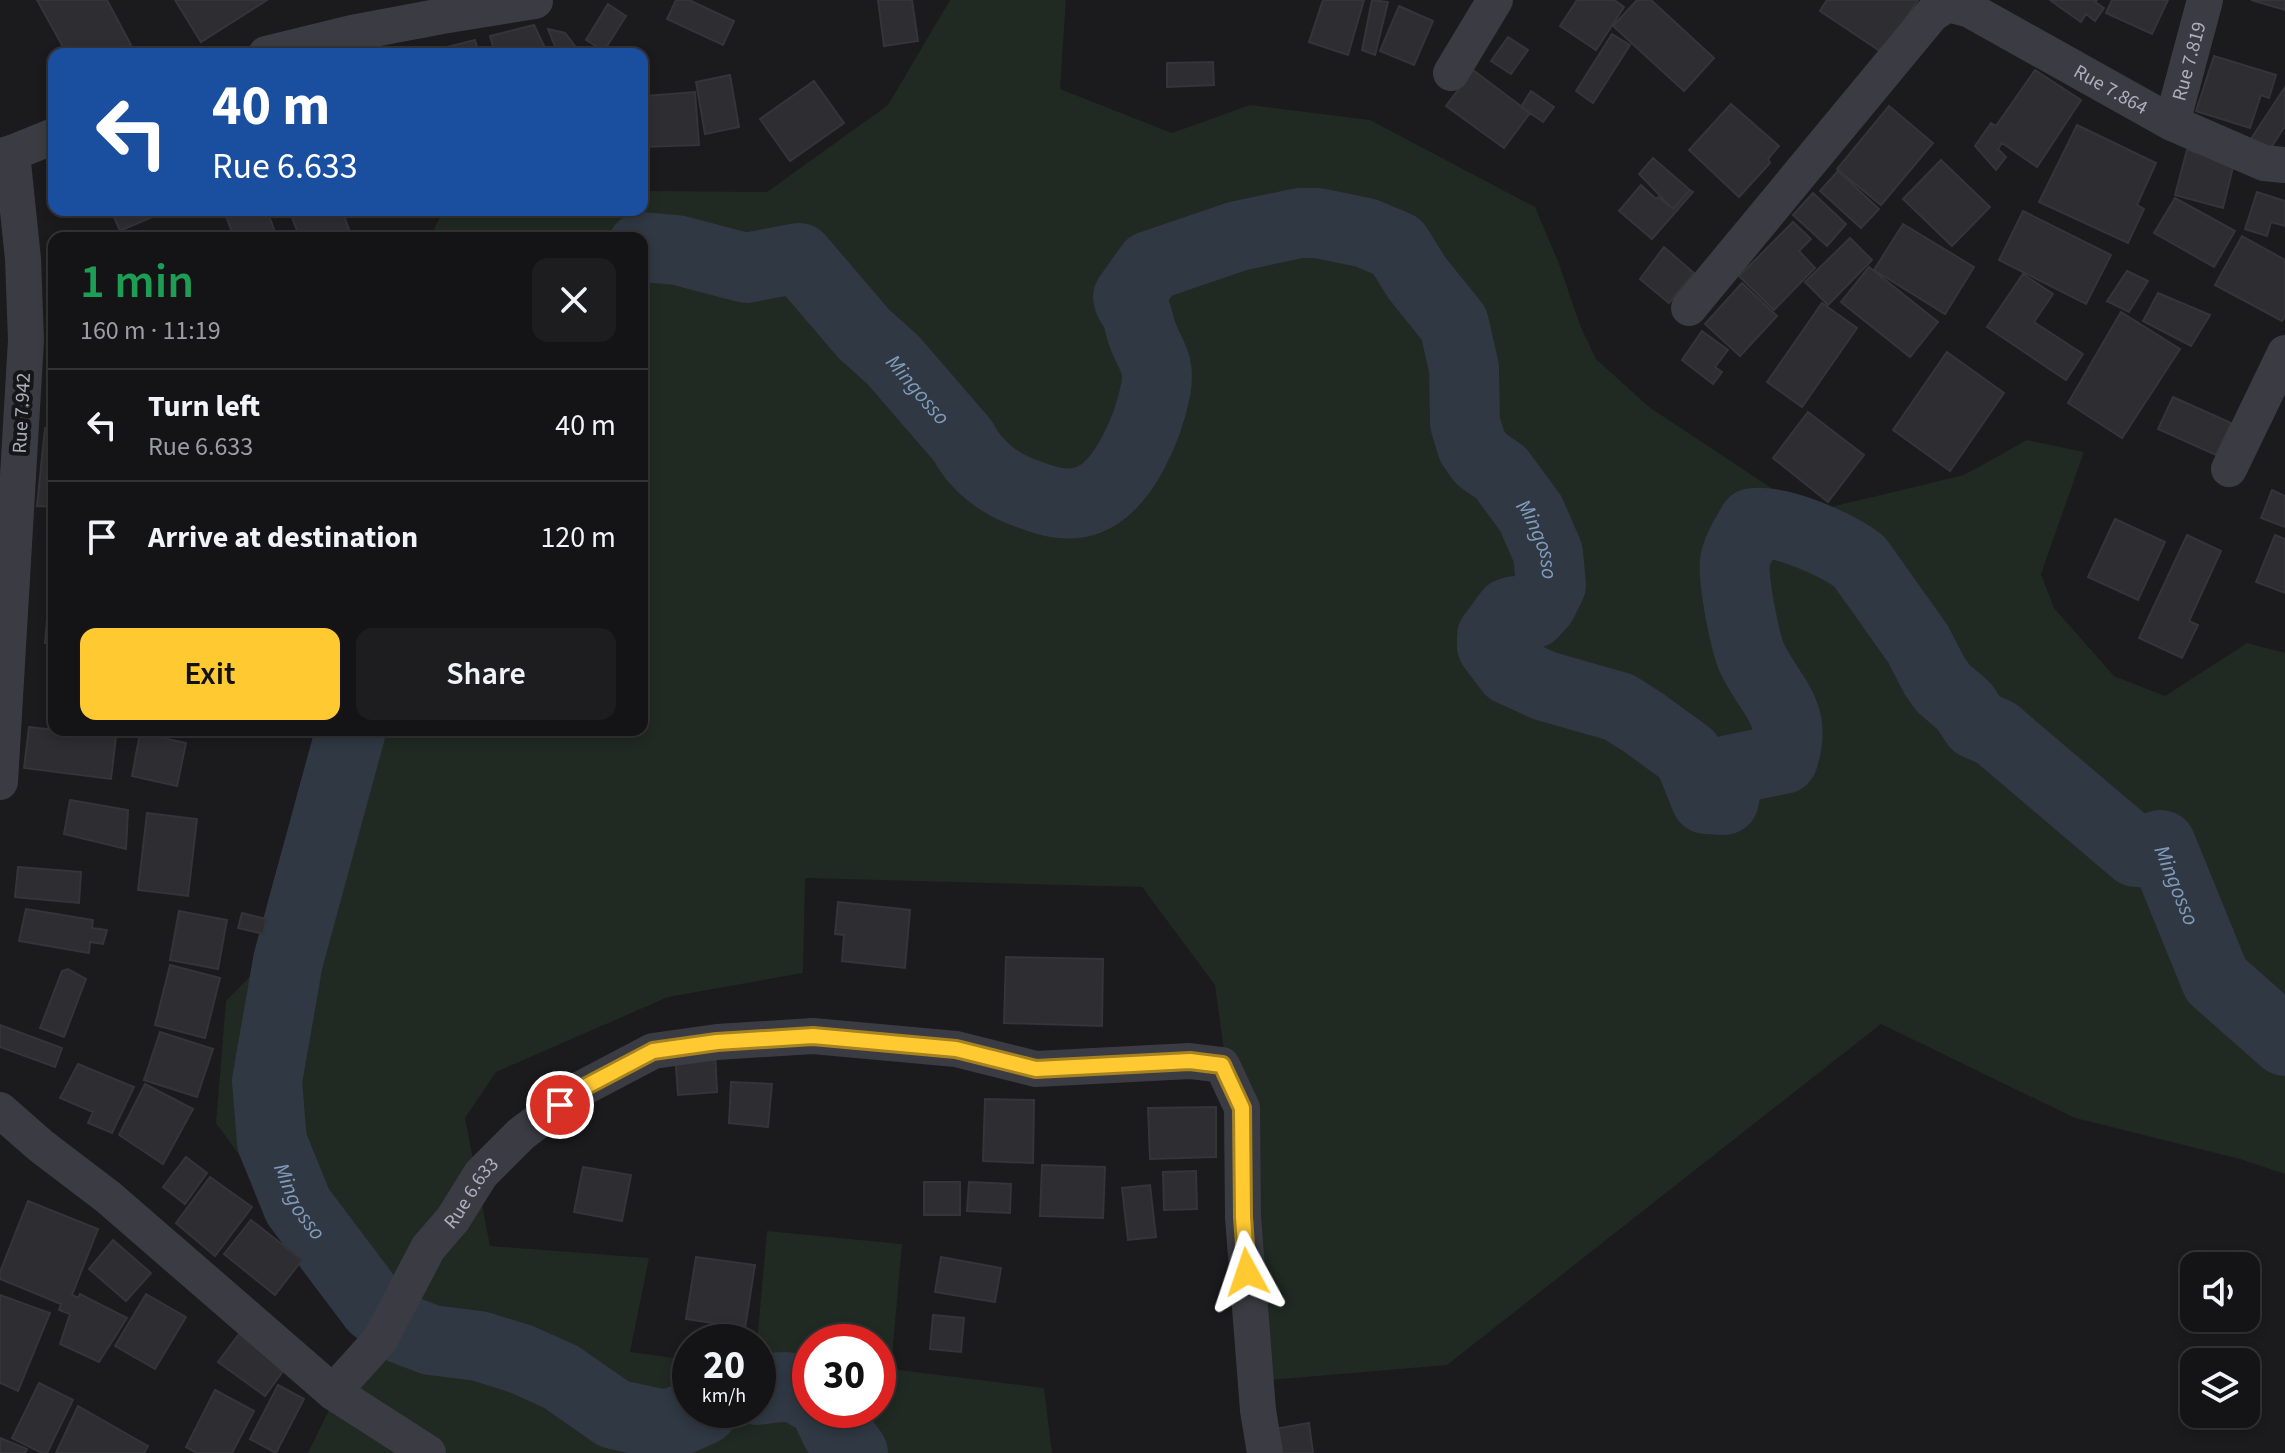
<!DOCTYPE html>
<html lang="en">
<head>
<meta charset="utf-8">
<style>
  :root { --surface:#141416; --page:#1d1d1f; --text:#f1f3f6; --muted:#9d9ea1; --line:#333335; --accent:#ffc931 }
  body { margin:0; font-family:"Source Sans 3",sans-serif; background:var(--page); color:var(--text); height:100vh; display:flex; flex-direction:column; font-size:30px; white-space:nowrap }
  * { box-sizing:border-box; margin:0 }
  p { font-size:26px; color:var(--muted) }
  .icon { flex:none; width:44px; height:44px; fill:none; stroke:currentColor; stroke-width:2; stroke-linecap:round; stroke-linejoin:round }
  .map { position:relative; flex:1; overflow:hidden }
  .side { position:absolute; left:48px; top:232px; width:600px; height:504px; display:flex; flex-direction:column; background:var(--surface); border-radius:16px; box-shadow:0 4px 12px #0003,0 0 0 2px var(--line) }
  .side>* { flex:none }
  .top-card { position:absolute; left:48px; top:48px; width:600px; height:168px; border-radius:16px; box-shadow:0 4px 12px #0003,0 0 0 2px var(--line); background:#1a4fa0; color:#fff; overflow:hidden }
  .controls { position:absolute; left:2180px; top:1252px; display:grid; gap:16px }
  .controls a { display:grid; place-items:center; width:80px; height:80px; border-radius:16px; background:var(--surface); box-shadow:0 4px 12px #0003,0 0 0 2px var(--line); font-size:40px }
  .speed { position:absolute; left:672px; top:1324px; display:flex; gap:16px; font-size:40px; font-weight:700; text-align:center }
  .speed>* { display:grid; place-content:center; width:104px; height:104px; border-radius:50%; background:var(--surface); box-shadow:0 4px 12px #0003,0 0 0 2px var(--line); line-height:1 }
  .speed small { font-size:20px; font-weight:400 }
  .speed .limit { border:12px solid #d22; background:#fff; color:#111 }
  .pin { position:absolute; display:grid; place-items:center; width:68px; height:68px; color:#fff; margin:-34px; border:4px solid #fff; border-radius:50%; box-shadow:0 2px 8px #0007 }
  .me { position:absolute; width:88px; margin:-44px; rotate:355deg; stroke-linejoin:round; filter:drop-shadow(0 0 6px #0008) }
  .turn { display:flex; align-items:center; gap:28px; height:168px; padding:0 32px; font-size:36px }
  .turn .icon { width:104px; height:104px; stroke-width:2.5 }
  .turn b { display:block; font-size:56px; line-height:68px }
  .round { display:grid; place-items:center; flex:none; width:84px; height:84px; border-radius:16px; background:var(--page) }
  .summary { display:flex; align-items:center; justify-content:space-between; height:136px; padding:0 32px }
  h1 { font-size:48px; font-weight:600; line-height:60px; color:#1e9e55 }
  .button { display:flex; gap:16px; margin-top:auto; padding:16px 32px }
  .button a { flex:1; height:92px; border-radius:16px; background:var(--accent); color:#111; font-size:32px; font-weight:600; line-height:92px; text-align:center }
  .button a+a { background:var(--page); color:var(--text) }
  ul { padding:0; list-style:none }
  li { display:flex; align-items:center; gap:24px; height:112px; padding:0 32px; border-top:2px solid var(--line) }
  li div { flex:1 }
  li b { display:block; font-size:30px }
  li em { font-style:normal }
  .map>svg:first-child { display:block }
  .green { fill:#202922; fill-rule:evenodd }
  .lines { fill:none; stroke-linecap:round; stroke-linejoin:round }
  .river { stroke:#2f3843; stroke-width:70 }
  .building { fill:#2e2d31; stroke:#353439; stroke-width:2 }
  .minor { stroke:#3b3c43; stroke-width:36 }
  .route-casing { stroke:#a68320; stroke-width:20 }
  .route { stroke:#ffc931; stroke-width:14 }
  .labels { text-anchor:middle; stroke-width:8; stroke-linejoin:round; paint-order:stroke }
  .street-label { font-size:20px; fill:#acb0be; stroke:#161518 }
  .water-label { font-size:22px; font-style:italic; fill:#819bbb; stroke:#161518 }
</style>
</head>
<body>
<div class="map">
<svg width="2285" height="1453" viewBox="0 0 2285 1453">
  <rect width="100%" height="100%" fill="#1b1a1d"/>
  <!-- green -->
  <path class="green" d="M950,0H1066L1060,89L1172,133L1250,105L1370,120L1535,207L1559,264L1580,325L1596,359L1649,407L1797,505L1814,511L1964,475L2027,440L2084,452L2041,574L2054,608L2114,676L2165,696L2247,643L2285,653V1174L2240,1159L2075,1118L1881,1024L1447,1365L1269,1380L1215,985L1142,887L805,878L803,973L668,997L496,1072L465,1118L490,1246L649,1258L630,1352L690,1360V1410H758L757,1342L767,1231L902,1244L891,1369L1044,1388L1052,1453H308L367,1332L216,1123L226,1001L262,964L335,730H642V238H430L443,210H642V187L651,191L767,192L888,105ZM810,1342H878V1410H810Z"/>
  <g class="lines">
    <!-- river -->
    <g class="river">
      <path id="s1" d="M642,247L677,250L746,268L799,258L864,334L893,360L963,441C976,467 1001,485 1028,494C1047,501 1067,508 1088,500C1125,486 1149,425 1156,388C1160,363 1151,357 1143,336C1140,329 1139,320 1136,313C1133,306 1129,304 1128,297L1150,266L1238,236L1300,223H1318L1366,233L1397,246L1417,278L1454,324L1464,368L1465,423L1472,446L1481,459L1501,473L1531,514L1548,553L1551,585L1542,603L1533,613L1515,611L1509,613L1492,636V646L1510,670L1545,686L1619,707L1644,723L1688,755L1706,799L1724,800L1729,770L1783,759C1799,711 1770,697 1752,658C1745,644 1732,576 1735,561C1738,547 1746,535 1753,523C1783,520 1835,544 1859,561L1918,644L1934,675L1943,688L1964,706L1976,724L1996,733L2136,852L2161,845L2216,980L2285,1041"/>
      <path id="s2" d="M351,730L288,961L267,1081L272,1142L298,1206L374,1307L402,1329L431,1340L479,1346L521,1359L561,1377L614,1414L659,1424L674,1423L703,1410"/>
      <path d="M758,1390C778,1387 793,1383 810,1396"/>
      <path d="M826,1410L836,1431L853,1453"/>
    </g>
  </g>
  <!-- building -->
  <path class="building" d="M37,0H107L131,45L119,54H67Z
    M175,0H267L201,42Z
    M676,0H689L734,21L723,45L667,19Z
    M878,0H912L918,41L884,46Z
    M1323,0H1364L1348,55L1309,42Z
    M1372,0L1388,2L1375,55L1362,50Z
    M1577,0H1614L1624,7L1596,50L1560,26Z
    M1637,0H1651L1714,58L1684,91L1613,26Z
    M1827,0H1918L1883,53L1820,11Z
    M2050,0H2097L2095,2L2104,8L2095,21L2086,14L2081,22Z
    M2112,0H2168L2152,34L2106,13Z
    M2251,0H2285V10Z
    M608,4L626,16L604,51L586,40Z
    M1399,6L1433,21L1414,65L1380,51Z
    M534,25L548,54H495L490,36Z
    M548,29L565,33L581,54H558Z
    M1612,34L1630,45L1593,103L1576,91Z
    M1508,37L1528,50L1511,74L1491,61Z
    M475,40L479,54H419Z
    M2214,56L2276,75L2269,98L2261,95L2250,128L2196,111Z
    M1213,62L1214,85L1167,87V63Z
    M1473,70L1530,113L1504,148L1446,106Z
    M2035,70L2081,100L2037,167L2002,143L1998,149L2006,157L1996,170L1975,146L1991,123L1996,126Z
    M730,75L739,127L705,134L696,82Z
    M814,81L844,123L790,161L760,119Z
    M2285,87V126L2263,160L2245,148Z
    M1531,91L1554,107L1543,122L1521,107Z
    M695,92L699,145L642,147V122L645,96Z
    M1731,104L1779,146L1768,159L1770,163L1739,197L1689,150Z
    M1889,106L1933,143L1881,205L1837,169Z
    M2077,125L2156,163L2137,205L2144,209L2128,243L2039,202Z
    M2187,150L2234,163L2223,208L2175,195Z
    M1653,158L1690,190L1673,209L1639,174Z
    M1941,160L1990,207L1952,246L1903,199Z
    M1838,171L1879,209L1861,228L1820,191Z
    M1641,185L1656,199L1658,197L1673,209L1690,190L1693,192L1652,239L1619,211Z
    M2257,192L2285,201V226L2271,222L2267,236L2245,229Z
    M1813,193L1846,224L1827,246L1793,215Z
    M2175,198L2235,231L2214,267L2154,233Z
    M111,210H168L120,231Z
    M224,210H267L277,238H234Z
    M289,210H342L352,238H300Z
    M2023,211L2111,255L2086,304L1999,260Z
    M1793,222L1811,239L1799,251L1815,268L1774,310L1739,276Z
    M1903,224L1974,267L1945,314L1874,270Z
    M2242,236L2285,260V316L2282,321L2215,285Z
    M1850,238L1872,260L1828,305L1805,282Z
    M1664,247L1694,273L1669,303L1640,279Z
    M1869,267L1938,322L1910,357L1841,302Z
    M2127,271L2148,281L2129,312L2107,301Z
    M2023,274L2053,294L2034,322L2083,354L2066,380L1987,327Z
    M1742,283L1777,316L1740,356L1705,324Z
    M2158,293L2210,315L2191,346L2143,321Z
    M1822,303L1857,328L1802,407L1767,382Z
    M2121,312L2180,349L2122,438L2068,403Z
    M1702,331L1728,350L1715,367L1722,372L1713,384L1682,360Z
    M1947,352L2004,393L1950,471L1893,430Z
    M2173,397L2231,423L2216,455L2158,429Z
    M1808,412L1864,455L1828,502L1773,458Z
    M45,428L54,429V507L37,506Z
    M2272,490L2285,496V527L2261,518Z
    M2115,519L2165,542L2138,600L2088,577Z
    M2187,535L2221,551L2189,621L2198,625L2182,658L2139,638Z
    M2275,535L2285,539V593L2256,582Z
    M47,619L54,620V644L45,643Z
    M29,727L116,737L111,779L24,768Z
    M140,733L186,743L177,786L132,776Z
    M70,800L128,810L126,849L64,834Z
    M147,813L197,819L188,896L138,890Z
    M18,867L81,872L79,903L15,897Z
    M838,902L910,910L905,968L842,961L844,935L835,934Z
    M26,909L93,920L92,928L107,930L103,944L90,942L89,953L19,941Z
    M179,911L227,920L218,969L170,960Z
    M242,913L266,919L263,934L238,928Z
    M1006,957L1103,959L1102,1026L1004,1023Z
    M170,965L220,978L205,1038L155,1025Z
    M68,969L86,979L64,1037L40,1028L62,971Z
    M0,1025L62,1048L55,1067L0,1047Z
    M160,1032L213,1049L197,1097L144,1080Z
    M715,1051L717,1092L678,1095L675,1054Z
    M78,1064L134,1087L112,1133L88,1123L93,1112L60,1098Z
    M731,1082L772,1084L768,1127L729,1123Z
    M145,1084L193,1109L163,1164L119,1135Z
    M985,1099L1034,1100L1033,1163L983,1161Z
    M1216,1107V1157L1150,1159L1148,1108Z
    M186,1157L207,1173L185,1204L163,1187Z
    M1042,1165L1105,1167L1103,1218L1040,1216Z
    M583,1167L631,1175L622,1221L574,1212Z
    M1196,1171L1197,1209L1164,1210L1163,1172Z
    M210,1177L252,1207L215,1256L176,1223Z
    M924,1182H960V1215H924Z
    M969,1182L1011,1184L1010,1213L967,1211Z
    M1150,1185L1156,1237L1128,1240L1122,1188Z
    M28,1201L98,1229L72,1295L78,1298L80,1294L127,1318L99,1362L60,1344L70,1314L59,1310L61,1304L0,1279V1272Z
    M251,1220L302,1260L275,1295L224,1254Z
    M113,1240L151,1273L126,1301L89,1269Z
    M696,1257L755,1265L745,1328L686,1319Z
    M941,1257L1001,1268L995,1302L935,1292Z
    M146,1294L186,1317L155,1369L115,1346Z
    M0,1295L50,1313L18,1391L0,1383Z
    M933,1315L964,1318L961,1352L930,1349Z
    M245,1326L291,1360L265,1396L218,1362Z
    M39,1383L73,1400L47,1453H42L12,1438Z
    M278,1385L304,1399L276,1453L250,1439Z
    M215,1390L254,1411L232,1453H197L186,1447Z
    M78,1406L148,1446L144,1453H56Z
    M1309,1423L1313,1453H1278L1274,1429Z
    M0,1438L27,1449L25,1453H0Z"/>
  <g class="lines">
    <!-- minor -->
    <g class="minor">
      <path id="s3" d="M1944,0L1948,4L1970,10L2172,123L2264,163L2285,165"/>
      <path d="M266,54L352,33L442,16L535,1"/>
      <path d="M1451,73L1495,0"/>
      <path id="s4" d="M2172,123L2205,0"/>
      <path d="M12,153L54,136"/>
      <path d="M0,156L12,153L23,259L26,340L0,782"/>
      <path d="M1689,308L1932,14L1948,4"/>
      <path d="M2229,469L2285,353"/>
      <path d="M0,1110L41,1146L108,1197L333,1392L428,1453"/>
      <path id="s5" d="M333,1392L380,1340L428,1248L453,1219L481,1174L521,1134L579,1090L653,1051L717,1042L813,1036L956,1049L1036,1069L1190,1061L1222,1065L1242,1108L1243,1217L1258,1410L1265,1453"/>
    </g>
  </g>
  <g class="lines">
    <defs>
      <path id="route" d="M560,1105L579,1090L653,1051L717,1042L813,1036L956,1049L1036,1069L1190,1061L1222,1065L1242,1108L1243,1217L1247,1272"/>
    </defs>
    <!-- route casing -->
    <use href="#route" class="route-casing"/>
    <!-- route -->
    <use href="#route" class="route"/>
  </g>
  <g class="labels">
    <!-- street labels -->
    <g class="street-label">
      <text dy="7" stroke="none"><textPath href="#s4" startOffset="64">Rue 7.819</textPath></text>
      <text dy="7" stroke="none"><textPath href="#s3" startOffset="190">Rue 7.864</textPath></text>
      <text transform="translate(21 413) rotate(-87)" y="7">Rue 7.942</text>
      <text dy="7" stroke="none"><textPath href="#s5" startOffset="244">Rue 6.633</textPath></text>
    </g>
    <!-- water labels -->
    <g class="water-label">
      <text dy="8" stroke="none"><textPath href="#s1" startOffset="338">Mingosso</textPath></text>
      <text dy="8" stroke="none"><textPath href="#s1" startOffset="1420">Mingosso</textPath></text>
      <text dy="8" stroke="none"><textPath href="#s1" startOffset="2788">Mingosso</textPath></text>
      <text dy="8" stroke="none"><textPath href="#s2" startOffset="488">Mingosso</textPath></text>
    </g>
  </g>
</svg>
<div class="controls">
<a><svg class="icon" aria-label="sound" viewBox="0 0 24 24"><path d="M4 9h4l5-4v14l-5-4H4zM17 9q2 3 0 6"/></svg></a>
<a><svg class="icon" aria-label="layers" viewBox="0 0 24 24"><path d="M12 4l9 5-9 5-9-5zM3 14l9 5 9-5"/></svg></a>
</div>
<div class="speed"><div>20<small>km/h</small></div><div class="limit">30</div></div>
<div class="pin" style="left:560px;top:1105px;background:#d93025"><svg class="icon" aria-label="arrive" viewBox="0 0 24 24"><path d="M6 21V4h12l-3 4 3 4H6"/></svg></div>
<svg class="me" style="left:1247px;top:1272px" viewBox="-20 -20 40 40"><path d="M0-17L14 15 0 8-14 15z" fill="#ffc931" stroke="#fff" stroke-width="4"/></svg>
<div class="top-card">
<div class="turn"><svg class="icon" aria-label="left" viewBox="0 0 24 24"><path d="M17 20v-9H6M10 6l-5 5 5 5"/></svg><div><b>40 m</b>Rue 6.633</div></div>
</div>
<section class="side">
<div class="summary"><div><h1>1 min</h1><p>160 m · 11:19</p></div><a class="round"><svg class="icon" aria-label="close" viewBox="0 0 24 24"><path d="M6 6l12 12M18 6L6 18"/></svg></a></div>
<ul>
<li><svg class="icon" aria-label="left" viewBox="0 0 24 24"><path d="M17 20v-9H6M10 6l-5 5 5 5"/></svg><div><b>Turn left</b><p>Rue 6.633</p></div><em>40 m</em></li>
<li><svg class="icon" aria-label="arrive" viewBox="0 0 24 24"><path d="M6 21V4h12l-3 4 3 4H6"/></svg><div><b>Arrive at destination</b></div><em>120 m</em></li>
</ul>
<div class="button"><a>Exit</a><a>Share</a></div>
</section>
</div>
</body>
</html>
